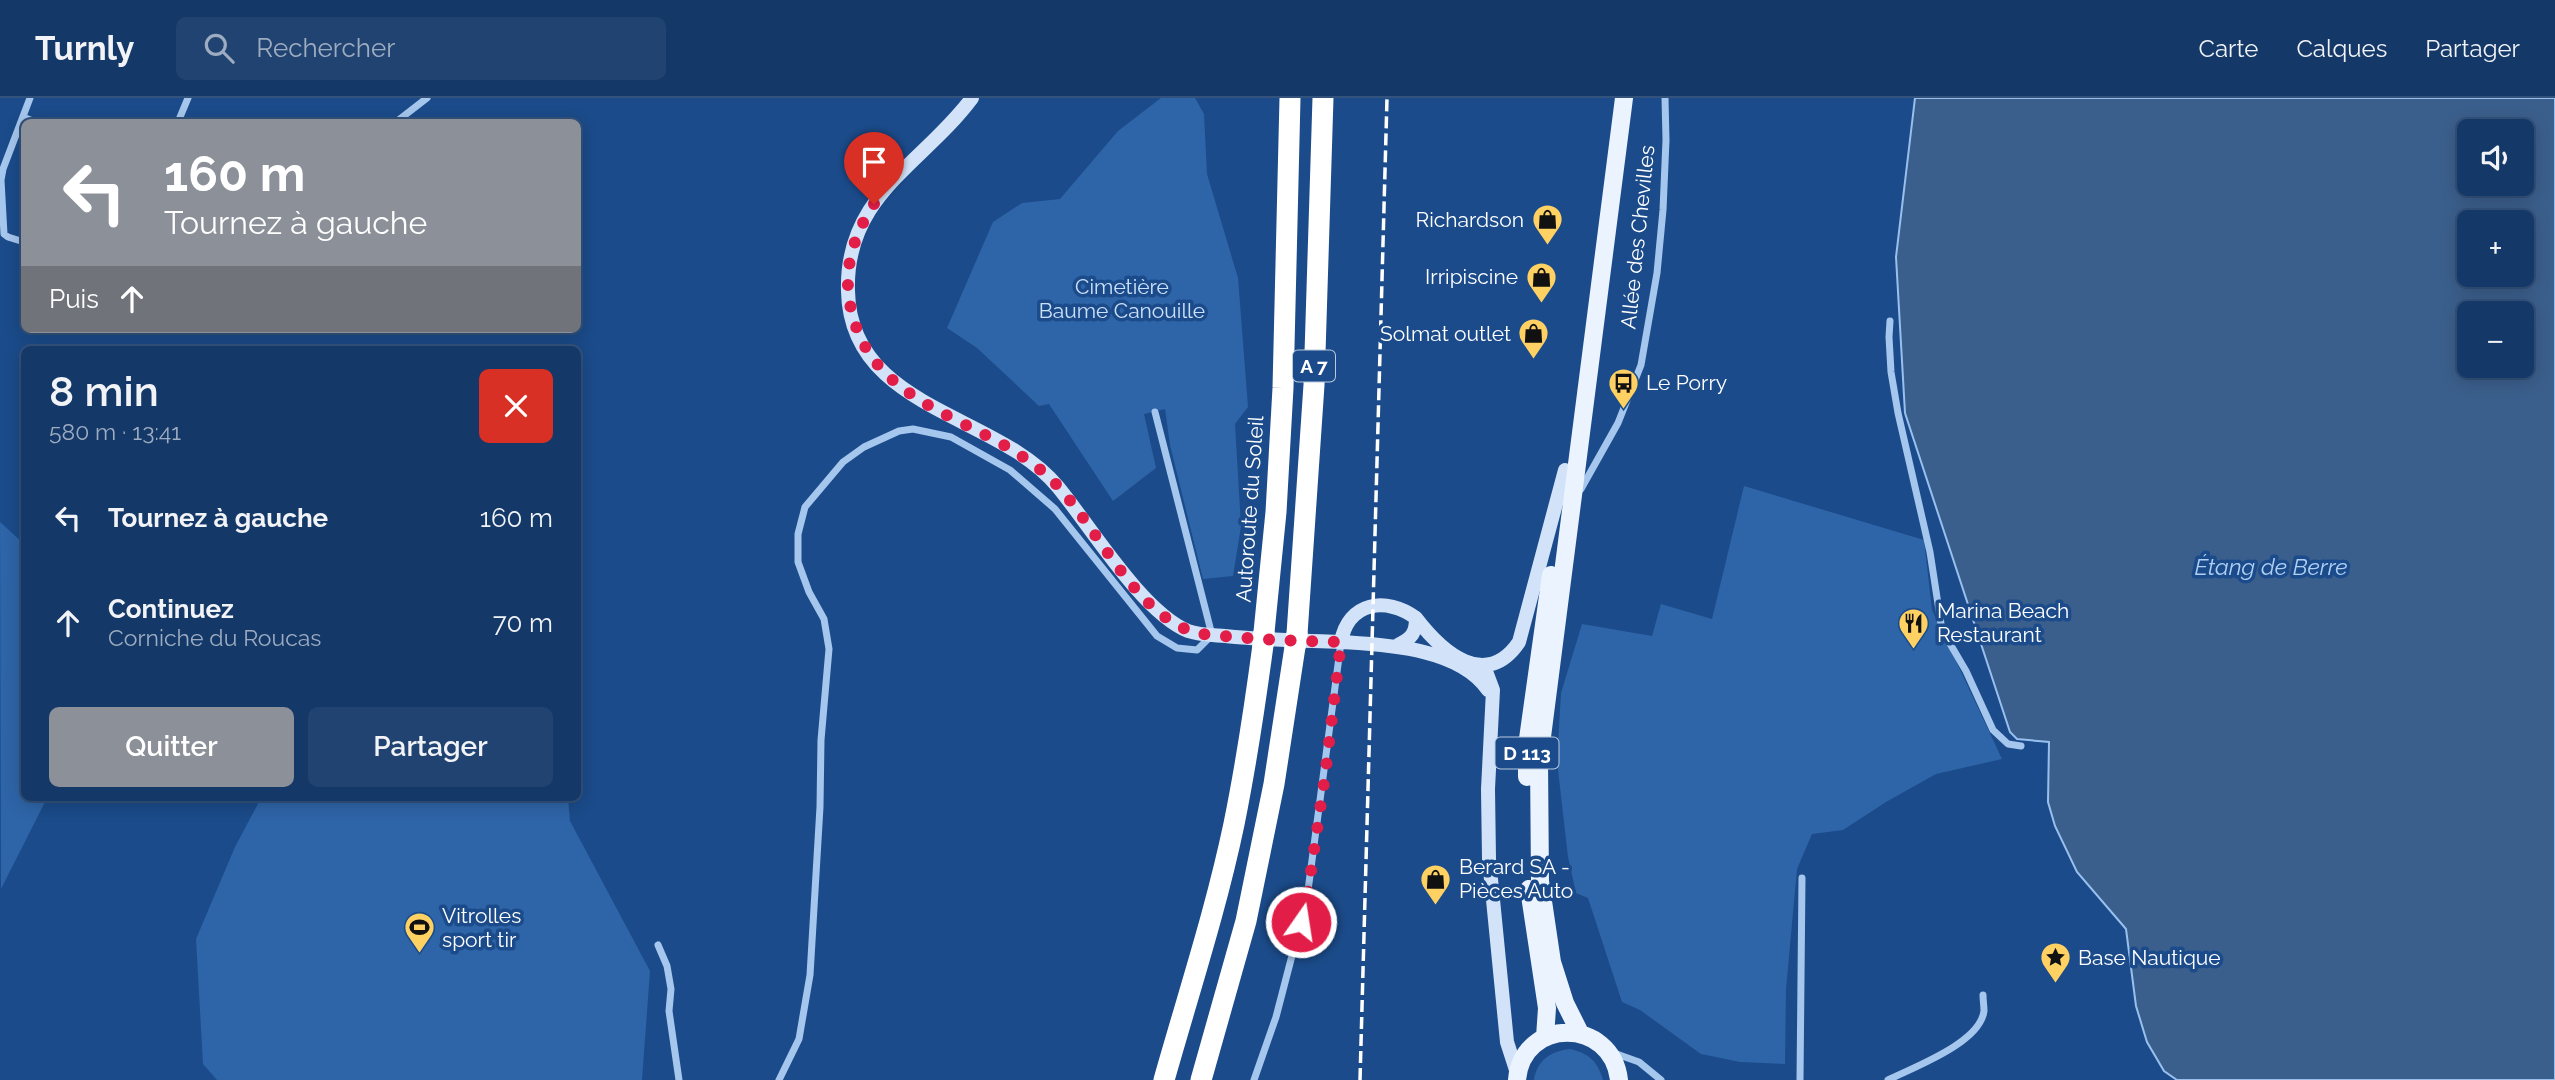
<!DOCTYPE html>
<html lang="fr">
<head>
<meta charset="utf-8">
<style>
  :root { --surface:#143868; --page:#214371; --text:#f1f3f6; --muted:#9dacc0; --line:#33527c; --accent:#8c9099 }
  body { margin:0; font-family:Raleway,sans-serif; background:var(--page); color:var(--text); height:100vh; display:flex; flex-direction:column; font-size:26px; white-space:nowrap }
  * { box-sizing:border-box; margin:0 }
  p { font-size:23px; color:var(--muted) }
  .icon { flex:none; width:38px; height:38px; fill:none; stroke:currentColor; stroke-width:2; stroke-linecap:round; stroke-linejoin:round }
  .map { position:relative; flex:1; overflow:hidden }
  .side { position:absolute; left:21px; top:248px; width:560px; height:455px; display:flex; flex-direction:column; background:var(--surface); border-radius:10px; box-shadow:0 4px 18px #0003,0 0 0 2px var(--line) }
  .side>* { flex:none }
  .guide { position:absolute; left:21px; top:21px; width:560px; height:214px; border-radius:10px; box-shadow:0 4px 18px #0003,0 0 0 2px var(--line); background:#8c9099; color:#fff; overflow:hidden }
  .tools { position:absolute; left:2457px; top:21px; display:grid; gap:14px }
  .tools a { display:grid; place-items:center; width:77px; height:77px; border-radius:10px; background:var(--surface); box-shadow:0 4px 18px #0003,0 0 0 2px var(--line); font-size:35px }
  .pin { position:absolute; display:grid; place-items:center; width:60px; height:60px; color:#fff; margin:-72px -30px; border-radius:50% 50% 50% 0; rotate:-45deg; box-shadow:0 0 7px #0007 }
  .pin .icon { rotate:45deg }
  .me { position:absolute; width:77px; margin:-38px; rotate:13deg; stroke-linejoin:round; filter:drop-shadow(0 0 5px #0008) }
  .turn { display:flex; align-items:center; gap:24px; height:147px; padding:0 28px; font-size:32px }
  .turn .icon { width:91px; height:91px; stroke-width:2.5 }
  .turn b { display:block; font-size:49px; line-height:60px }
  .then { display:flex; align-items:center; height:66px; padding:0 28px; background:#0003; gap:14px; font-size:26px }
  .round { display:grid; place-items:center; flex:none; width:74px; height:74px; border-radius:10px; background:var(--page) }
  .overview { display:flex; align-items:center; justify-content:space-between; height:119px; padding:0 28px }
  h1 { font-size:42px; font-weight:600; line-height:52px }
  .button { display:flex; gap:14px; margin-top:auto; padding:14px 28px }
  .button a { flex:1; height:80px; border-radius:10px; background:var(--accent); color:#fff; font-size:28px; font-weight:600; line-height:80px; text-align:center }
  .button a+a { background:var(--page); color:var(--text) }
  ul { padding:0; list-style:none }
  li { display:flex; align-items:center; gap:21px; height:105px; padding:0 28px }
  li div { flex:1 }
  li b { display:block; font-size:26px }
  li em { font-style:normal }
  header { display:flex; align-items:center; gap:42px; box-sizing:border-box; height:98px; padding:0 35px; background:var(--surface); border-bottom:2px solid var(--line) }
  header strong { font-size:33px }
  nav { display:flex; gap:38px; margin-inline-start:auto; font-size:24px }
  .search { width:490px; height:63px; background:var(--page); display:flex; align-items:center; gap:18px; box-sizing:border-box; padding:0 24px; border-radius:10px; color:var(--muted); font-size:26px }
  .map>svg:first-child { display:block }
  .green { fill:#2e65a8 }
  .water { fill:#3b5f8c; stroke:#98c0ef; stroke-width:2; fill-rule:evenodd }
  .lines { fill:none; stroke-linecap:round; stroke-linejoin:round }
  .street { stroke:#a5c6ed; stroke-width:7 }
  .secondary { stroke:#d2e3f9; stroke-width:14 }
  .primary { stroke:#ebf3ff; stroke-width:18 }
  .highway { stroke:#fff; stroke-width:21 }
  .rail { stroke:#fff; stroke-width:3.5; stroke-dasharray:12 5; stroke-linecap:butt }
  .highway-bridge { stroke:#fff; stroke-width:21 }
  .route { stroke:#e11d48; stroke-width:12; stroke-dasharray:0 21.6 }
  .labels { text-anchor:middle; stroke-width:7; stroke-linejoin:round; paint-order:stroke }
  .shield { fill:#1b4b8a; stroke:#bbc9dc; stroke-width:2 }
  .shield-label { font-size:19px; font-weight:bold; fill:#fff }
  .poi-label { font-size:21px; fill:#fff; stroke:#1b4b8a; text-anchor:start }
  .street-label { font-size:21px; fill:#fff; stroke:#1b4b8a }
  .park-label { font-size:21px; fill:#cbe0f9; stroke:#1b4b8a }
  .water-label { font-size:23px; font-style:italic; fill:#b1d0f4; stroke:#1b4b8a }
</style>
</head>
<body>
<header>
<strong>Turnly</strong>
<div class="search"><svg class="icon" aria-label="search" viewBox="0 0 24 24"><circle cx="10" cy="10" r="6"/><path d="M15 15l6 6"/></svg>Rechercher</div>
<nav><a>Carte</a><a>Calques</a><a>Partager</a></nav>
</header>
<div class="map">
<svg width="2555" height="982" viewBox="0 0 2555 982">
  <rect width="100%" height="100%" fill="#1b4b8a"/>
  <!-- green -->
  <path class="green" d="M1161,0H1195L1204,16L1207,76L1238,180L1248,309L1235,326L1241,428L1233,478L1203,481L1170,347L1165,311L1144,316L1156,370L1113,403L1049,306L1039,308L977,250L947,230L993,124L1022,105L1060,101L1118,33Z
    M1744,388L1924,442L1932,512L2002,661L1936,676L1886,704L1843,732L1812,736L1797,771L1786,891L1785,966L1740,964L1701,956L1640,912L1622,904L1588,800L1576,795L1568,759L1557,663L1561,595L1582,526L1652,538L1661,506L1712,521Z
    M0,424L24,446V700H47L1,791Z
    M261,700H568L570,723L650,873L642,982H217L203,966L196,841L235,749Z
    M1570,951C1588,955 1598,963 1603,982H1534C1537,962 1551,953 1570,951Z"/>
  <!-- water -->
  <path class="water" d="M1915,0H2555V982H2177L2164,973L2147,944L2136,908L2126,831L2077,774L2055,728L2048,704L2049,644L2017,641L2010,634L1905,315L1896,159ZM2469,33H2522V86H2469ZM2522,124V177H2469V124ZM2469,215H2522V268H2469Z"/>
  <g class="lines">
    <!-- street -->
    <path class="street" d="M23,19L35,24
      M178,24L188,0
      M396,24L427,0
      M24,144L8,139L4,136L1,82L3,71L30,0
      M1890,223L1889,239L1891,274L1898,315L1930,454L1942,532L1966,573L1993,632L2008,646L2021,648
      M1581,391L1618,325L1641,267L1657,175L1663,112L1666,42L1665,0
      M658,847L667,868L671,891L669,913L679,982
      M1611,954L1639,964L1661,982
      M779,982L799,941L810,877L820,709L821,642L829,551L824,521L809,494L798,464V436L805,409L843,364L864,349L899,333L913,331L951,339L1010,372L1055,411L1157,538L1177,550L1197,552L1212,537L1155,314
      M1254,982L1276,919L1307,800L1341,544
      M1800,982L1802,780
      M1888,982C1914,969 1980,945 1984,913C1984,908 1983,902 1983,897"/>
    <!-- secondary -->
    <path class="secondary" d="M972,0C923,66 845,97 848,193C850,312 998,315 1058,389C1091,429 1142,514 1188,533C1199,537 1213,537 1225,538C1263,542 1302,543 1341,544
      M1416,520C1442,554 1486,593 1519,544L1565,372
      M1398,547C1412,540 1416,535 1416,520C1386,498 1348,504 1341,544C1387,547 1459,550 1488,592
      M1479,568L1487,576L1493,592L1488,691L1489,761L1507,944L1517,975"/>
    <!-- primary -->
    <path class="primary" d="M1527,679V648L1551,477
      M1529,791L1547,910L1545,939
      M1580,935L1565,905L1552,864L1540,783L1539,662L1624,0
      M1517,982C1522,919 1612,919 1619,982"/>
    <!-- highway -->
    <path class="highway" d="M1264,534L1276,414L1283,290L1290,0
      M1297,536L1314,287L1323,0
      M1164,982C1188,897 1216,812 1234,726C1246,667 1255,607 1263,547
      M1201,982L1246,823L1274,686L1295,549"/>
    <!-- rail -->
    <path class="rail" d="M1360,982L1387,0"/>
    <!-- highway-bridge -->
    <path class="highway-bridge" d="M1263,547L1264,534
      M1295,549L1297,536"/>
  </g>
  <g class="lines">
    <!-- route -->
    <path class="route" d="M874,106C854,136 843,171 850,206C870,315 986,316 1054,384C1096,427 1131,509 1188,532C1199,537 1213,537 1224,538C1263,542 1302,543 1341,544L1325,678L1307,800L1301,824"/>
  </g>
  <!-- icons -->
  <defs>
    <symbol id="shop-pin" viewBox="-11 -11 22 30"><path d="M0 17L-7.5 6A9.5 9.5 0 1 1 7.5 6Z" fill="#fed162" stroke="#1b4b8a"/><path d="M-5-2.5h2.3a2.7 3.5 0 0 1 5.4 0H5L5.5 6h-11ZM-1.5-2.5h3a1.5 2.3 0 0 0-3 0Z" fill="#111"/></symbol>
    <symbol id="bus-pin" viewBox="-11 -11 22 30"><path d="M0 17L-7.5 6A9.5 9.5 0 1 1 7.5 6Z" fill="#fed162" stroke="#1b4b8a"/><path d="M-5-6H5V4H4V6H2V4H-2V6H-4V4H-5ZM-3.5-4V0h7V-4ZM-3.5 1.2v1.5H-2V1.2ZM2 1.2v1.5H3.5V1.2Z" fill="#111"/></symbol>
    <symbol id="restaurant-pin" viewBox="-11 -11 22 30"><path d="M0 17L-7.5 6A9.5 9.5 0 1 1 7.5 6Z" fill="#fed162" stroke="#1b4b8a"/><path d="M-5-6h1v4h1v-4h1v4h1v-4h1v5L-1.5 .5V6h-2V.5L-5-1ZM5-6V6H3V1.5H1.5Q1.5-4 5-6Z" fill="#111"/></symbol>
    <symbol id="stadium-pin" viewBox="-11 -11 22 30"><path d="M0 17L-7.5 6A9.5 9.5 0 1 1 7.5 6Z" fill="#fed162" stroke="#1b4b8a"/><path d="M0-5a6.5 5 0 1 0 0 10a6.5 5 0 1 0 0-10ZM-3.5-1.8h7v3.6h-7Z" fill="#111"/></symbol>
    <symbol id="sight-pin" viewBox="-11 -11 22 30"><path d="M0 17L-7.5 6A9.5 9.5 0 1 1 7.5 6Z" fill="#fed162" stroke="#1b4b8a"/><path d="M0-6L1.8-2.2L6-1.7L2.9 1.2L3.7 5.4L0 3.3L-3.7 5.4L-2.9 1.2L-6-1.7L-1.8-2.2Z" fill="#111"/></symbol>
  </defs>
  <g fill-rule="evenodd">
    <use href="#shop-pin" x="1530" y="104" width="35" height="47"/>
    <use href="#shop-pin" x="1524" y="162" width="35" height="47"/>
    <use href="#shop-pin" x="1516" y="218" width="35" height="47"/>
    <use href="#bus-pin" x="1606" y="268" width="35" height="47"/>
    <use href="#restaurant-pin" x="1896" y="508" width="35" height="47"/>
    <use href="#shop-pin" x="1418" y="764" width="35" height="47"/>
    <use href="#stadium-pin" x="402" y="812" width="35" height="47"/>
    <use href="#sight-pin" x="2038" y="842" width="35" height="47"/>
  </g>
  <g class="labels">
    <!-- shield labels -->
    <g class="shield">
      <rect x="1293" y="252.5" width="42" height="31" rx="5"/>
      <rect x="1495.5" y="639.5" width="63" height="31" rx="5"/>
    </g>
    <g class="shield-label">
      <text x="1314" y="275">A 7</text>
      <text x="1527" y="662">D 113</text>
    </g>
    <!-- poi labels -->
    <g class="poi-label">
      <text x="1524" y="129" text-anchor="end">Richardson</text>
      <text x="1518" y="186" text-anchor="end">Irripiscine</text>
      <text x="1511" y="243" text-anchor="end">Solmat outlet</text>
      <text x="1646" y="292">Le Porry</text>
      <text x="1937" y="520">Marina Beach<tspan x="1937" dy="24">Restaurant</tspan></text>
      <text x="1459" y="776">Berard SA -<tspan x="1459" dy="24">Pièces Auto</tspan></text>
      <text x="442" y="825">Vitrolles<tspan x="442" dy="24">sport tir</tspan></text>
      <text x="2078" y="867">Base Nautique</text>
    </g>
    <!-- street labels -->
    <g class="street-label">
      <text transform="translate(1638 139) rotate(-84)" y="7">Allée des Chevilles</text>
      <text transform="translate(1250 411) rotate(-86)" y="7">Autoroute du Soleil</text>
    </g>
    <!-- park labels -->
    <g class="park-label">
      <text x="1122" y="196">Cimetière<tspan x="1122" dy="24">Baume Canouille</tspan></text>
    </g>
    <!-- water labels -->
    <g class="water-label">
      <text x="2271" y="477">Étang de Berre</text>
    </g>
  </g>
</svg>
<div class="tools">
<a><svg class="icon" aria-label="sound" viewBox="0 0 24 24"><path d="M4 9h4l5-4v14l-5-4H4zM17 9q2 3 0 6"/></svg></a>
<a>+</a>
<a>−</a>
</div>
<div class="pin" style="left:874px;top:106px;background:#d93025"><svg class="icon" aria-label="arrive" viewBox="0 0 24 24"><path d="M6 21V4h12l-3 4 3 4H6"/></svg></div>
<svg class="me" style="left:1301px;top:824px" viewBox="-20 -20 40 40"><circle r="17" fill="#e11d48" stroke="#fff" stroke-width="3"/><path d="M0-11L8 9 0 5-8 9z" fill="#fff"/></svg>
<div class="guide">
<div class="turn"><svg class="icon" aria-label="left" viewBox="0 0 24 24"><path d="M17 20v-9H6M10 6l-5 5 5 5"/></svg><div><b>160 m</b>Tournez à gauche</div></div>
<div class="then">Puis<svg class="icon" aria-label="ahead" viewBox="0 0 24 24"><path d="M12 20V5M6 11l6-6 6 6"/></svg></div>
</div>
<section class="side">
<div class="overview"><div><h1>8 min</h1><p>580 m · 13:41</p></div><a class="round" style="background:#d93025;color:#fff"><svg class="icon" aria-label="close" viewBox="0 0 24 24"><path d="M6 6l12 12M18 6L6 18"/></svg></a></div>
<ul>
<li><svg class="icon" aria-label="left" viewBox="0 0 24 24"><path d="M17 20v-9H6M10 6l-5 5 5 5"/></svg><div><b>Tournez à gauche</b></div><em>160 m</em></li>
<li><svg class="icon" aria-label="ahead" viewBox="0 0 24 24"><path d="M12 20V5M6 11l6-6 6 6"/></svg><div><b>Continuez</b><p>Corniche du Roucas</p></div><em>70 m</em></li>
</ul>
<div class="button"><a>Quitter</a><a>Partager</a></div>
</section>
</div>
</body>
</html>
